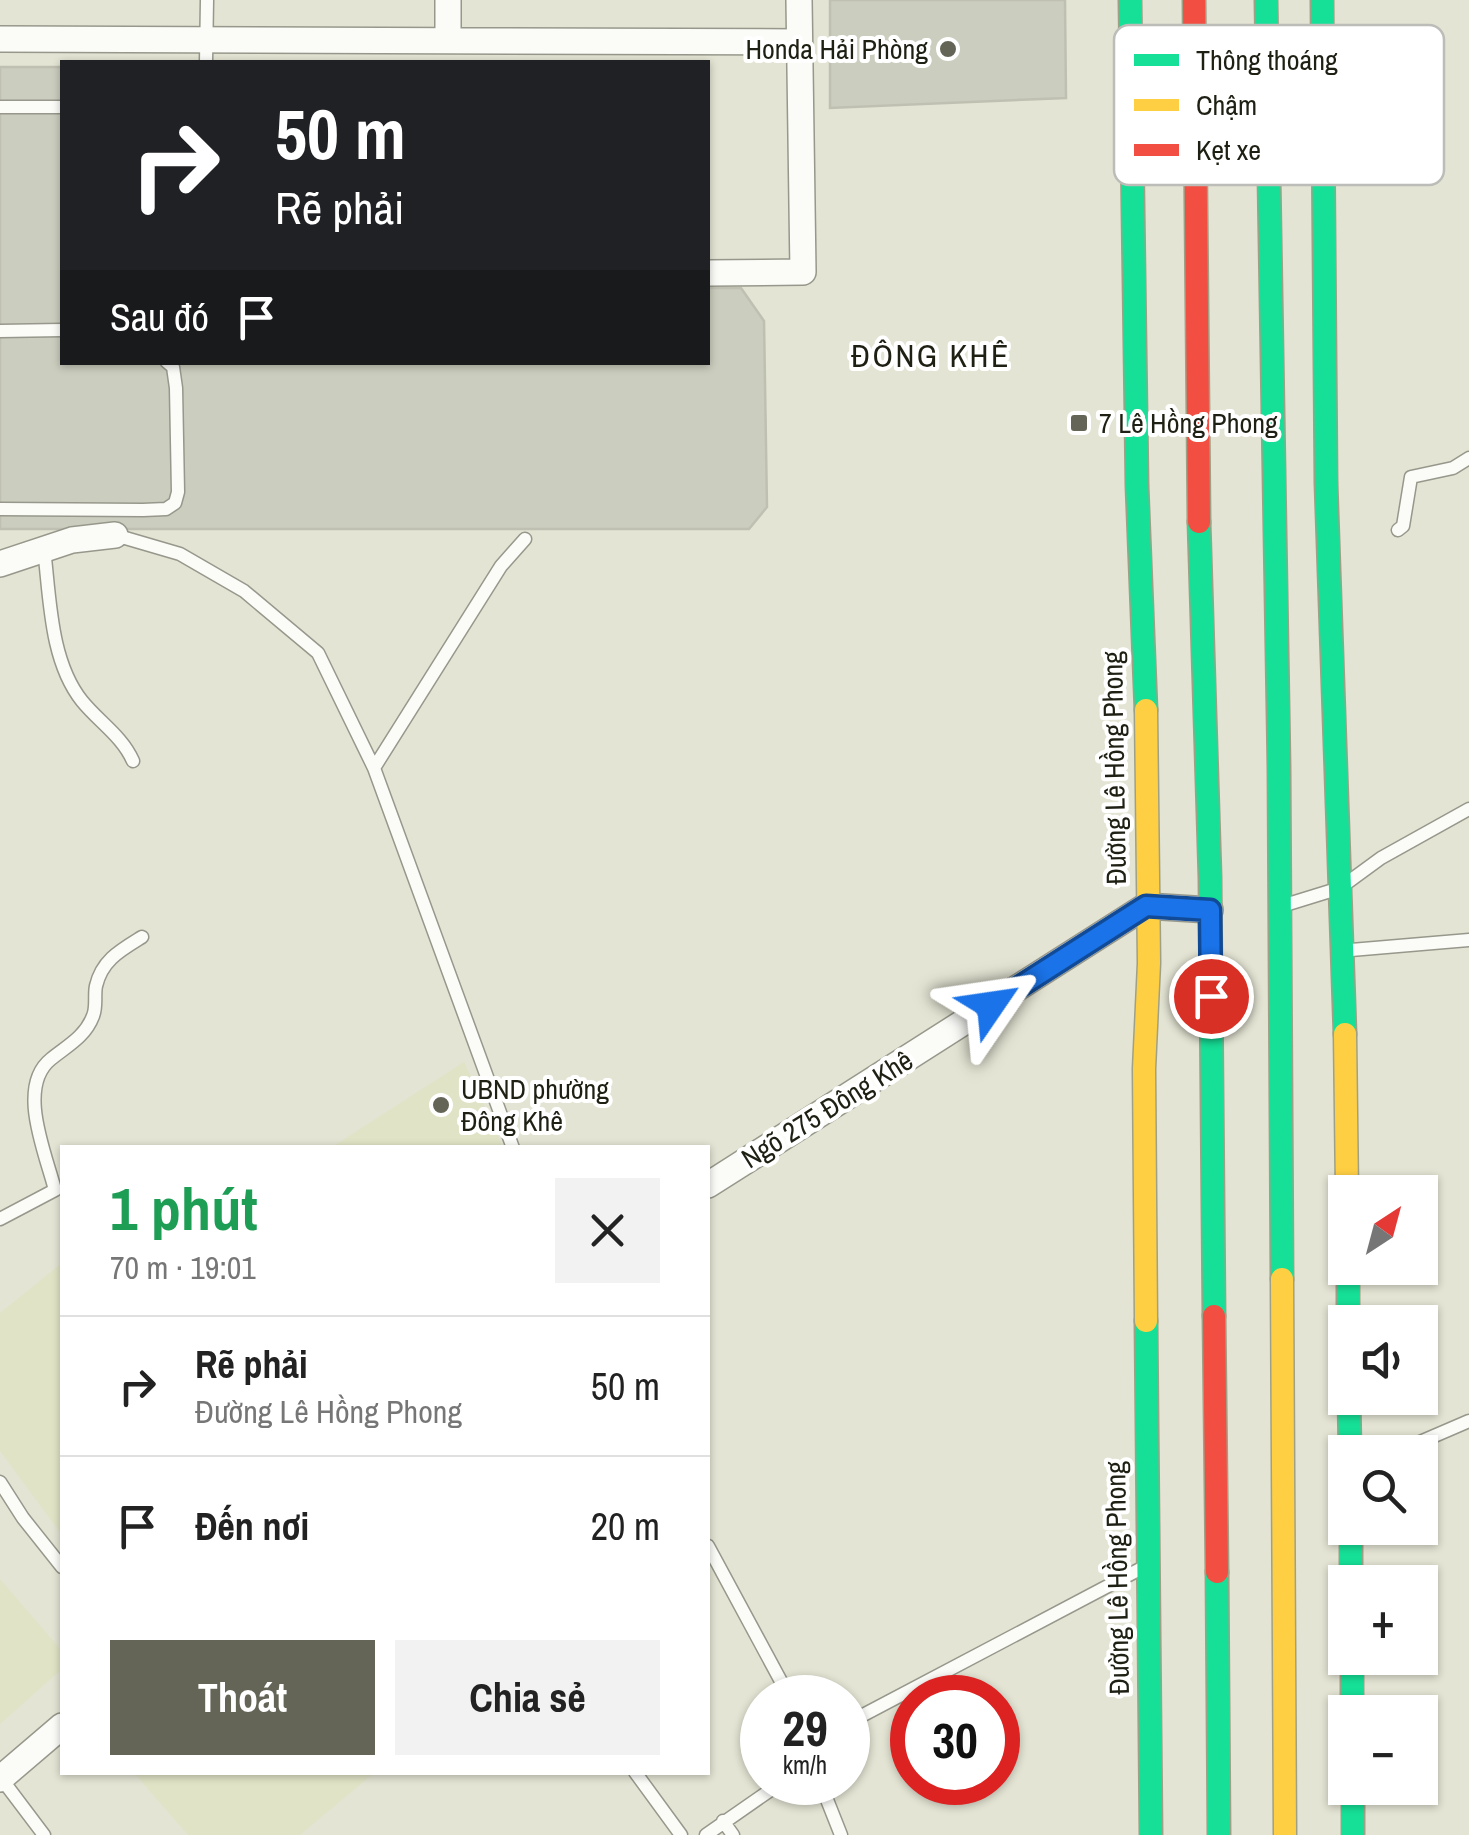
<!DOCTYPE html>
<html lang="vi">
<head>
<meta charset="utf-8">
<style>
  :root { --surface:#fff; --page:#f2f2f2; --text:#222; --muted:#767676; --line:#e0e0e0; --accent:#646557 }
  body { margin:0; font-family:"Archivo Narrow",sans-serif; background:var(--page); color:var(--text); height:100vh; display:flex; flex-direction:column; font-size:38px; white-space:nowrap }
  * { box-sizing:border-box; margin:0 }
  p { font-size:32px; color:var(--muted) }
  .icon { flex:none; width:55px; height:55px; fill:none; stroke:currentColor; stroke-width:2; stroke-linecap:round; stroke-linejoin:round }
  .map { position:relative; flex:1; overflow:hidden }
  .details { position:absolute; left:60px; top:1145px; width:650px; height:630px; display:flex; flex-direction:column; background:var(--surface); border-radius:0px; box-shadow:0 2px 8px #0004 }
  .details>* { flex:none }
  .hud { position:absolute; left:60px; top:60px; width:650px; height:305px; border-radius:0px; box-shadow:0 2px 8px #0004; background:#202124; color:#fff; overflow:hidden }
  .needle { width:65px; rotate:36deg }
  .fabs { position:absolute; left:1328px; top:1175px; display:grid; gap:20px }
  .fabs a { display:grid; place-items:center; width:110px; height:110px; border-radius:0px; background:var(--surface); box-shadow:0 2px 8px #0004; font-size:50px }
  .speed { position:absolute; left:740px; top:1675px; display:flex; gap:20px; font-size:50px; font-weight:700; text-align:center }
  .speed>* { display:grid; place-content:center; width:130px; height:130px; border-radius:50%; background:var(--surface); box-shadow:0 2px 8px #0004; line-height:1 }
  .speed small { font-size:25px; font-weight:400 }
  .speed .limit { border:15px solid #d22; background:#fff; color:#111 }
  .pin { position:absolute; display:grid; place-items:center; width:85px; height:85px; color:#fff; margin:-42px; border:5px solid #fff; border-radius:50%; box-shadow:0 2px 10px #0007 }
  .me { position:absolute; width:110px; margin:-55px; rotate:58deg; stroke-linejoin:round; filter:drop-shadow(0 0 8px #0008) }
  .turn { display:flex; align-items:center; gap:35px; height:210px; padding:0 50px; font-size:45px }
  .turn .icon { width:130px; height:130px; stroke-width:2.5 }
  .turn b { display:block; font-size:70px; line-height:85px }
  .then { display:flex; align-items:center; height:95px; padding:0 50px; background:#0003; gap:20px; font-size:38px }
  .round { display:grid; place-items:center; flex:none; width:105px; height:105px; border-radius:0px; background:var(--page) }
  .head { display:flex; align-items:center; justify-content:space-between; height:170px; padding:0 50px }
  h1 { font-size:60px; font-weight:700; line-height:75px; color:#1e9e55 }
  .cta { display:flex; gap:20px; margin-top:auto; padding:20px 50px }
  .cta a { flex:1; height:115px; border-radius:0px; background:var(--accent); color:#fff; font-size:40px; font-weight:700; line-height:115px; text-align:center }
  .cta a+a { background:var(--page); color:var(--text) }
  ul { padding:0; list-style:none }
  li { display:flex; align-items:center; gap:30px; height:140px; padding:0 50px; border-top:2px solid var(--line) }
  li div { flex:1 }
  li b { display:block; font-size:38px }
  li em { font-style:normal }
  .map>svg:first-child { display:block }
  .built { fill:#e1e3c6 }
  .building { fill:#cbcdbe; stroke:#bfc0b2; stroke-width:2.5 }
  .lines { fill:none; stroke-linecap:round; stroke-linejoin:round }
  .lane-casing { stroke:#97988b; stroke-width:15 }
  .street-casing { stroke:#97988b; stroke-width:28 }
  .fast-casing { stroke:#9fa186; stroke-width:25 }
  .slow-casing { stroke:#9fa186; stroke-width:25 }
  .jam-casing { stroke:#9fa186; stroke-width:25 }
  .lane { stroke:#fbfbf8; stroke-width:12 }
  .street { stroke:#fbfbf8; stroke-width:25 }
  .fast { stroke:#16e098; stroke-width:22 }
  .slow { stroke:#ffcf43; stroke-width:22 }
  .jam { stroke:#f24e42; stroke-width:22 }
  .route-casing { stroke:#114b97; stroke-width:25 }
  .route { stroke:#1a73e8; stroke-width:18 }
  .poi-dot { fill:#646557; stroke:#fff; stroke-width:4 }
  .labels { text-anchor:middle; stroke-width:8; stroke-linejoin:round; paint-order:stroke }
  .poi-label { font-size:28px; fill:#1f2014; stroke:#fff; text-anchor:start }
  .street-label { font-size:28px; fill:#1f2014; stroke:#fff }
  .quarter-label { font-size:32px; letter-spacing:2.5px; fill:#1f2014; stroke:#fff }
  .key { fill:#fff; stroke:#bcbcb8; stroke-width:2.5 }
  .key-label { font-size:28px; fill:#1f2014 }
</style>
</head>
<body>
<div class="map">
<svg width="1469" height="1835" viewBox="0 0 1469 1835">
  <rect width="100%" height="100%" fill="#e3e4d3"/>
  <!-- built -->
  <path class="built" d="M464,1062L503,1147H332Z
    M62,1263V1535L0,1451V1313Z
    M0,1579L62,1651V1669L0,1724Z
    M134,1773H374L300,1835H188Z"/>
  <!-- building -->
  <path class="building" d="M830,0H1065L1066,98L830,108Z
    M0,67H62V362H708V288H741L764,321L767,507L749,529H0Z"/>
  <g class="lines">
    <defs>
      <path id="lane" d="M206,62L207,0
        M0,107H62
        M0,331L62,330
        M0,509L143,510L166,509L175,503L178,492L176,388L173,367L167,362
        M1398,530L1403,526L1411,477L1453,468L1469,458
        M115,535L180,554L244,591L318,653L374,768L513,1148
        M44,549C50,598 50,661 82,701C99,722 122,736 133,761
        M374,768L501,566L525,539
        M1285,905L1340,888L1381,858L1469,809
        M1351,950L1469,940
        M0,1219L55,1190C46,1154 16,1087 51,1059C67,1046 85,1037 93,1016C97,1007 94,995 96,986C102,960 121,950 142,937
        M1397,1452L1469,1421
        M0,1482L23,1518L62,1567
        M708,1546L790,1698
        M848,1723L1142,1568
        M635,1772L681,1835
        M1,1778L44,1835
        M820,1782L841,1835
        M723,1821L733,1835
        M706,1835L782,1782"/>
      <path id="street" d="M448,0V40
        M0,39L799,42
        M708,273L803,272L799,0
        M0,564L72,540L115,535
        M708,1185L1146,906L1210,910
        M0,1779L62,1726"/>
      <path id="fast" d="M1130,0L1137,486L1146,710
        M1266,0L1279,768L1282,1279
        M1322,0L1326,483L1345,1034
        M1199,522L1210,877L1214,1316
        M1348,1268V1322
        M1146,1321L1151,1835
        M1349,1398L1350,1452
        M1351,1528V1582
        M1217,1572L1219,1835
        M1352,1658V1712
        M1353,1788V1835"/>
      <path id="slow" d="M1146,710L1149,963L1144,1069L1146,1321
        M1345,1034L1347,1192
        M1282,1279L1285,1835"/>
      <path id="jam" d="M1194,0L1199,522
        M1214,1316L1217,1572"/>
    </defs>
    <!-- lane casing -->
    <use href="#lane" class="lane-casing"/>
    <!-- street casing -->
    <use href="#street" class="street-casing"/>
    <!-- fast casing -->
    <use href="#fast" class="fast-casing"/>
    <!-- slow casing -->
    <use href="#slow" class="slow-casing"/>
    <!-- jam casing -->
    <use href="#jam" class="jam-casing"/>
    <!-- lane -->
    <use href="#lane" class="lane"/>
    <!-- street -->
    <use href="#street" class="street"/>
    <!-- fast -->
    <use href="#fast" class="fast"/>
    <!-- slow -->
    <use href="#slow" class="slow"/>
    <!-- jam -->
    <use href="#jam" class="jam"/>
  </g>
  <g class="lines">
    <defs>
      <path id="route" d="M991,1005L1146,906L1210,910L1211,996"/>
    </defs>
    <!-- route casing -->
    <use href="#route" class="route-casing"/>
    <!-- route -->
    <use href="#route" class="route"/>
  </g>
  <!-- markers -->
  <g class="poi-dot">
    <circle cx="948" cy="49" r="10"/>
    <rect x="1069" y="413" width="20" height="20" rx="5"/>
    <circle cx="441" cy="1105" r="10"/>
  </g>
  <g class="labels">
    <!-- poi labels -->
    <g class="poi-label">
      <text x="928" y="59" text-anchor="end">Honda Hải Phòng</text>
      <text x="1099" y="433">7 Lê Hồng Phong</text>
      <text x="461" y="1099">UBND phường<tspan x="461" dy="32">Đông Khê</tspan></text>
    </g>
    <!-- street labels -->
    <g class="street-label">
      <text transform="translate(1114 768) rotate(-91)" y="10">Đường Lê Hồng Phong</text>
      <text transform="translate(827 1109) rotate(-32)" y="10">Ngõ 275 Đông Khê</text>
      <text transform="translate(1117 1578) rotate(-91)" y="10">Đường Lê Hồng Phong</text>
    </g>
    <!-- quarter labels -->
    <g class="quarter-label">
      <text x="931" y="367">ĐÔNG KHÊ</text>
    </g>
  </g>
  <!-- legend -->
  <rect x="1114" y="25" width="330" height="160" rx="15" class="key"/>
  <rect x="1134" y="54" width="45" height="12" fill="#16e098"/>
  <rect x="1134" y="99" width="45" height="12" fill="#ffcf43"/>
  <rect x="1134" y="144" width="45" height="12" fill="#f24e42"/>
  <g class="key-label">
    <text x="1196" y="70">Thông thoáng</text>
    <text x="1196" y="115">Chậm</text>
    <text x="1196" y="160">Kẹt xe</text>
  </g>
</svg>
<div class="fabs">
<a><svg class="needle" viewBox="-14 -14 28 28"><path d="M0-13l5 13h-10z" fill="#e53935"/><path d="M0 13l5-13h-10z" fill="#767676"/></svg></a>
<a><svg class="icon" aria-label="sound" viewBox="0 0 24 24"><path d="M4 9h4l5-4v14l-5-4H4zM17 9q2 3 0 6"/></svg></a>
<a><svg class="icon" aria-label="search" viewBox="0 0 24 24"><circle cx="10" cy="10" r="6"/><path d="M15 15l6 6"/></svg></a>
<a>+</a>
<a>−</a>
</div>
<div class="speed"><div>29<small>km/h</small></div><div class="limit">30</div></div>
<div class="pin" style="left:1211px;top:996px;background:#d93025"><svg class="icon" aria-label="arrive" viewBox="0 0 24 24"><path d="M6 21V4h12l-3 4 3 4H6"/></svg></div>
<svg class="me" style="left:991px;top:1005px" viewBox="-20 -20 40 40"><path d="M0-17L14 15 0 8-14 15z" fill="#1a73e8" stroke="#fff" stroke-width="4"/></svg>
<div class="hud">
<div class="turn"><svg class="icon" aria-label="right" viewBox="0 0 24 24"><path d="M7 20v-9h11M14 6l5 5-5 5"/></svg><div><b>50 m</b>Rẽ phải</div></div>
<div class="then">Sau đó<svg class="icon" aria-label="arrive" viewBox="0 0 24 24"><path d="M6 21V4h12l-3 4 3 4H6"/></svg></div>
</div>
<section class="details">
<div class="head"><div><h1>1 phút</h1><p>70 m · 19:01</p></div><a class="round"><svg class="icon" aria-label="close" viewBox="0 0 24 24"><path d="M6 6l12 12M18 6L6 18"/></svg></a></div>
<ul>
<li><svg class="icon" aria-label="right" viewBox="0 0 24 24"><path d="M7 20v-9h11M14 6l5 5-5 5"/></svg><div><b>Rẽ phải</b><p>Đường Lê Hồng Phong</p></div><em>50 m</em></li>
<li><svg class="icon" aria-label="arrive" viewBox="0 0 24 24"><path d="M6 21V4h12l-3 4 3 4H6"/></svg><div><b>Đến nơi</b></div><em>20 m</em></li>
</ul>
<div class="cta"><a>Thoát</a><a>Chia sẻ</a></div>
</section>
</div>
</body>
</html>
